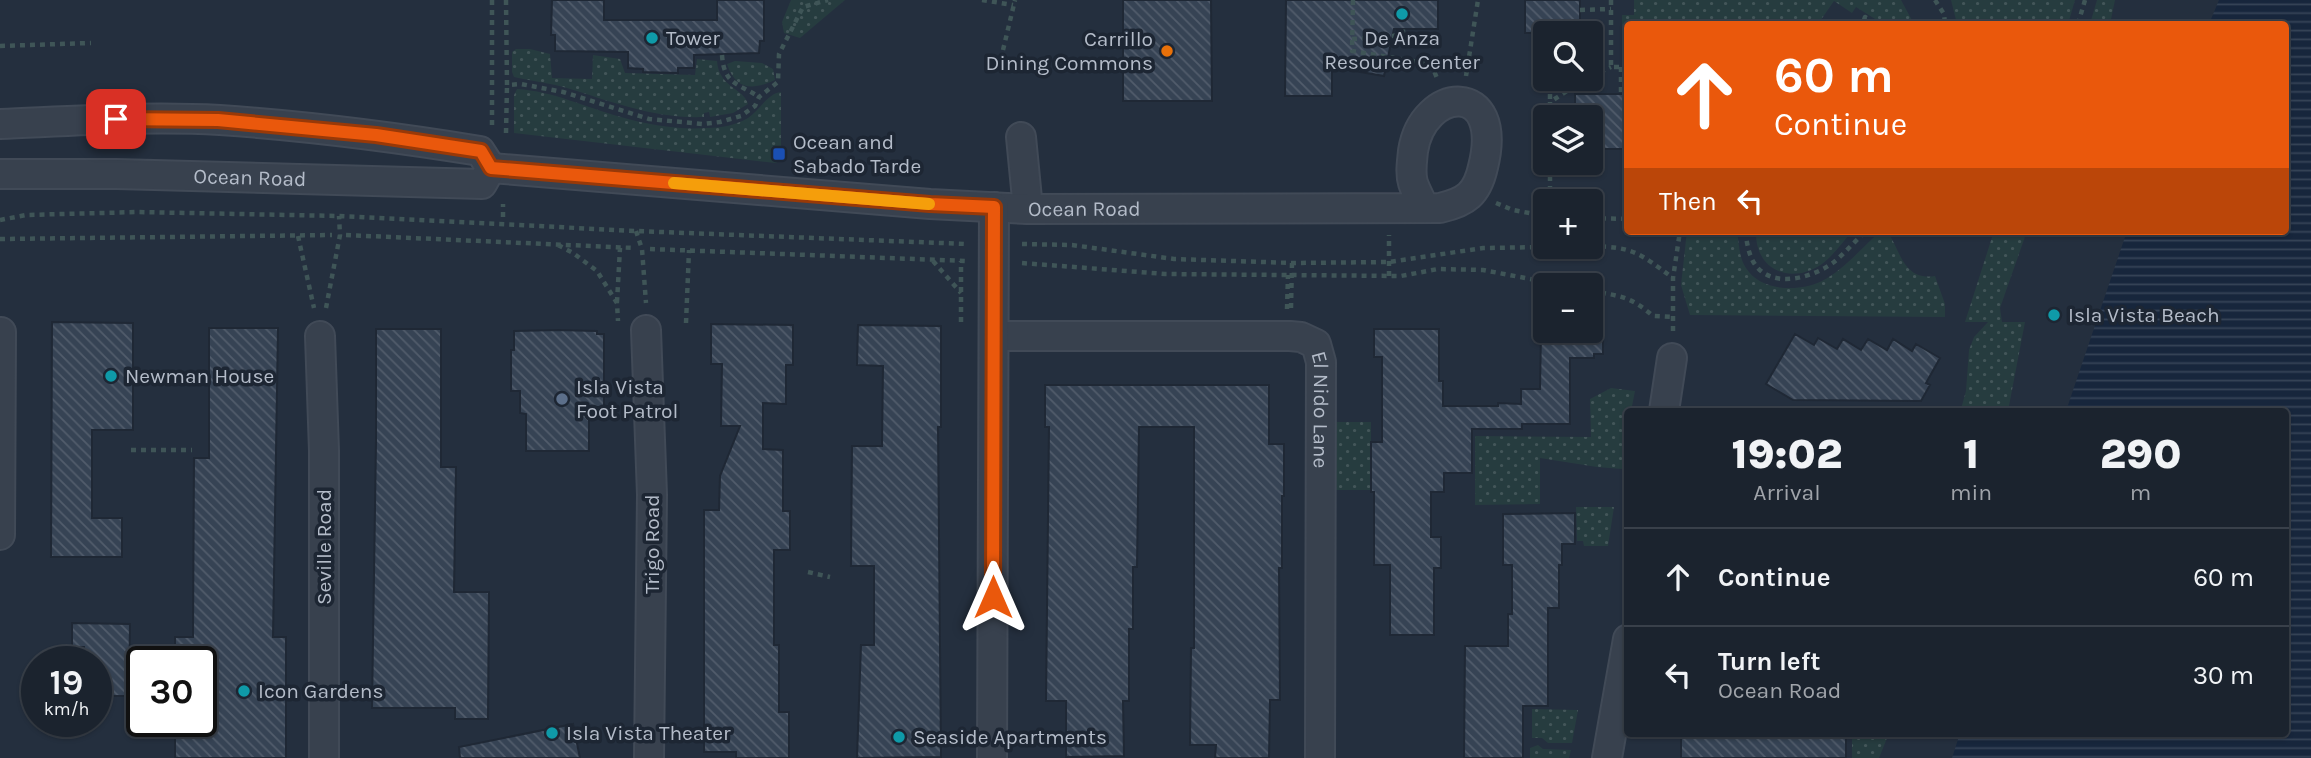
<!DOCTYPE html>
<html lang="en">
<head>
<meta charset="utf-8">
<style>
  :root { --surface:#1b232e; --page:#242b36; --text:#f1f3f6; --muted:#a0a4aa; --line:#39404a }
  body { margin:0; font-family:Karla,sans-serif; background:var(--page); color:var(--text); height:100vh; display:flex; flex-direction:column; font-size:26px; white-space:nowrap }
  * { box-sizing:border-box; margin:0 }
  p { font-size:23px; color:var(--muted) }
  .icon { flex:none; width:38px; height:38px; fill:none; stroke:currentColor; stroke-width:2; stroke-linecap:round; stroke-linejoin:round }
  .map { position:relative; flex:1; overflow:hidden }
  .sheet { position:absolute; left:1624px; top:408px; width:665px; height:329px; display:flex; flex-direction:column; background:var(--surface); border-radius:7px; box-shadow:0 2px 5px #0004,0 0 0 2px var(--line) }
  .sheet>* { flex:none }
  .guide { position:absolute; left:1624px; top:21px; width:665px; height:214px; border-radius:7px; box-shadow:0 2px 5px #0004,0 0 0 2px var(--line); background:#ea580c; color:#fff; overflow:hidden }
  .tools { position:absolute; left:1533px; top:21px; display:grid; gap:14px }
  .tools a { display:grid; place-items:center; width:70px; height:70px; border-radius:7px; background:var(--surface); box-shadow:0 2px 5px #0004,0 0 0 2px var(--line); font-size:35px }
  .speed { position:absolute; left:21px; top:646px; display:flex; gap:14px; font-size:35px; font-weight:700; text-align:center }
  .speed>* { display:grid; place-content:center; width:91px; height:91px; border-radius:50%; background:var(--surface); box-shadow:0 2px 5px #0004,0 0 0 2px var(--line); line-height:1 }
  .speed small { font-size:18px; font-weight:400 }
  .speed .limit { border:4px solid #111; border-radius:10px; background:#fff; color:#111 }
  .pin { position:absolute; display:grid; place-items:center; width:60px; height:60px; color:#fff; margin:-30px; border-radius:14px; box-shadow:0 4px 10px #0006 }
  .me { position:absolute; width:77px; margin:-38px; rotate:0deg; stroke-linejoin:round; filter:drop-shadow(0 0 5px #0008) }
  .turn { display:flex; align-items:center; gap:24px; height:147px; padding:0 35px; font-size:32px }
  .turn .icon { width:91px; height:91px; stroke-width:2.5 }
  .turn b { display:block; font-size:49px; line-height:60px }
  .then { display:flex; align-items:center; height:66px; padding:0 35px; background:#0003; gap:14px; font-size:26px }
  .eta { display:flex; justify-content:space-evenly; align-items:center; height:119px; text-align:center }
  .eta b { font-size:42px; font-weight:800; line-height:49px }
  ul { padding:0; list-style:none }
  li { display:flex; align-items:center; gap:21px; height:98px; padding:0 35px; border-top:2px solid var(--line) }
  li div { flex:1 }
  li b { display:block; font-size:26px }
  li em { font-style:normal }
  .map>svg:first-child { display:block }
  .grass { fill:url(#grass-dots) }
  .water { fill:url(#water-rules) }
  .building { fill:url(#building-back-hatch); stroke:#1f2835; stroke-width:2 }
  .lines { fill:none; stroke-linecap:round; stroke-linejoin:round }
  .minor-casing { stroke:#414a57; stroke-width:32 }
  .path { stroke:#3f5557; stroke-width:4.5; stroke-dasharray:5 5; stroke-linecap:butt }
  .minor { stroke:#38414e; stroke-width:28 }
  .route-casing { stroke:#983908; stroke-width:18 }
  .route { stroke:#ea580c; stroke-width:12 }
  .slow { stroke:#f59e0b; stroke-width:12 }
  .culture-dot { fill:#0f9aa8; stroke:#1d2633; stroke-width:2.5 }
  .food-dot { fill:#e8710a; stroke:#1d2633; stroke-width:2.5 }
  .transit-dot { fill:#1a4fb4; stroke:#1d2633; stroke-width:2.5 }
  .service-dot { fill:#5c6f8a; stroke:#1d2633; stroke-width:2.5 }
  .labels { text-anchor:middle; stroke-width:7; stroke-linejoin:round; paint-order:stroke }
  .poi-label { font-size:21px; fill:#b4bcc9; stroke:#1d2633; text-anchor:start }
  .street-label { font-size:21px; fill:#b4bcc9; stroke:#1d2633 }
</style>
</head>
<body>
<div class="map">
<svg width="2311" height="758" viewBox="0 0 2311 758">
  <defs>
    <pattern id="grass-dots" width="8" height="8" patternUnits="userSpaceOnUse" patternTransform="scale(1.75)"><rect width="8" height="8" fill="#263c3f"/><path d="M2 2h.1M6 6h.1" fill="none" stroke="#435659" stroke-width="1.8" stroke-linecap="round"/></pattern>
    <pattern id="water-rules" width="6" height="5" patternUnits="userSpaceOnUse" patternTransform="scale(1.75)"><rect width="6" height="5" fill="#17263c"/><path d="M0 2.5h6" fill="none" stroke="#364457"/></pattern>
    <pattern id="building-back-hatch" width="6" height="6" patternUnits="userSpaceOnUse" patternTransform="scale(1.75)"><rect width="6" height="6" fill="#364354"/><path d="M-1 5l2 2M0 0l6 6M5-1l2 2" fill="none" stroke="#515c6b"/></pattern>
  </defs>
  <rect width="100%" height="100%" fill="#242f3e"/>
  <!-- grass -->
  <path class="grass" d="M791,0H845L800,38L784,33L782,22Z
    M1634,0H1901L1914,24H1883L1856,7L1852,13L1834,1L1818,24H1628L1627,52L1622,51V15H1634Z
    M1951,0H2075L2068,24H1957Z
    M2097,0H2115L2110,24H2090Z
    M516,49H530L550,54L552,78L592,79L593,55L620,59L625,73L695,75L697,59L717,61C719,88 744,88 748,104L733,113L710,117L709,112L704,113V117C655,119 613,102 567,88C550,83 532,81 514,77L512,72V52Z
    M735,61L762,63L773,69L775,80C753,90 736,91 727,64Z
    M517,89C553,91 587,108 621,117C649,125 678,130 707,128C721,128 736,125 748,118C759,111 768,93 781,92V159L776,163L514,133V95Z
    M1687,231H1737C1739,243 1739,258 1746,268C1761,292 1800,292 1822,281C1844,270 1862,247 1881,231H1887C1901,251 1903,281 1935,276L1945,304V317L1690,315L1681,285Z
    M1762,231H1853C1843,241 1834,255 1822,264C1792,285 1755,271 1756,232Z
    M1994,231H2027L2000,308L2002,322H2025L2008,411H1934L1933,409H1961L1966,391L1969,350L1974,337L1988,322H1965Z
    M1611,388L1635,391L1631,411H1628L1627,435L1622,469L1597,467L1540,458V504L1475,505V436L1591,437L1590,399Z
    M1336,422H1371V490H1335Z
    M1576,507H1614L1608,546H1584L1583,541H1577Z
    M1532,709L1578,710L1572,743H1548L1542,738H1532Z
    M1852,733H1889L1879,758H1852Z
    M1538,745L1543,749L1571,750L1569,758H1530V748Z"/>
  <!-- water -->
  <path class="water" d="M2219,0H2311V758H1952L1960,733H2286V411H2066L2127,231H2286V24H2209Z"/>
  <!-- building -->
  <path class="building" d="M552,0H604V20H717V0H764V41H760L759,53L694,55V68H678V73L643,72V69L628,68V52L555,51V35H551Z
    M1123,0H1211L1212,101H1123Z
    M1286,0H1438V29H1394L1384,76L1332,67V96H1285Z
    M1525,0H1580V33H1525Z
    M1575,94H1628V149H1591V117H1575Z
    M52,322L133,323V430H92V518H122V557H51Z
    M711,324L793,325V365H786V404L763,403V449L783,450V511H790V550H774V645H779V712H789V758H736V752H704V510H719L720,476L740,426H721L722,364H711Z
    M858,325L941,326V427H938L941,757L857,758L861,645H874V566H851L852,446H882L883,366L857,365Z
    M209,328H278L273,637H286V758H175V721H201V662H175V637H193L194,458H209Z
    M376,329H441V467H456L454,592H489L488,719H455V708H372L376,442Z
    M1374,329H1439V381H1443V406H1498V403L1521,404V389H1540L1541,331H1603V354H1594V358H1570V424H1522V429H1472V473H1444V492H1431V537H1441V568H1434V635H1390V565H1374V492H1371V442H1382V357H1374Z
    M558,330L597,331V334H604V407H597V411H589V451H526V414L520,413V391H511V350H514V331Z
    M1795,334L1814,345L1818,338L1837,349L1843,339L1861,350L1868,339L1887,350L1893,339L1912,351L1916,344L1940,358L1926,383L1930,385L1921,401L1793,400L1766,384Z
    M1045,385H1269V444H1284V496H1282V568H1279L1280,700H1270L1269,758H1215L1216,745H1190L1191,648H1194V427H1139L1137,567H1133V629H1129V701H1123L1124,756L1066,757V701H1046L1049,427H1045Z
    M1575,513V544H1562V565H1559V608H1548V706H1523V758H1464L1465,646H1508V614H1512V565H1503V514Z
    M72,623L130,624L129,696H96V662H84V647H72Z
    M573,724L580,758H460L459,747Z
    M1681,733H1846V758H1681Z"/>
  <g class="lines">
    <defs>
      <g id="minor">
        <path d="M0,124C73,121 147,116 220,120C307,126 394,137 480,151L491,168"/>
        <path d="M1021,137L1028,209"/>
        <path id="s1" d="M491,168L930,204L1028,209L1440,208C1466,202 1477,194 1483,167C1505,79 1423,86 1413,151C1412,162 1410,173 1413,183C1416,192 1421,200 1424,208"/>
        <path id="s2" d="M0,174H117L482,184L491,168"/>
        <path d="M646,330L652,495L649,758"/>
        <path d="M320,336L324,451V758"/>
        <path id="s3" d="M994,336H1290L1301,337L1316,344L1321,362L1320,758"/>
        <path d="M1664,411L1672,358"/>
        <path d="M0,535L1,332"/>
        <path d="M992,758L994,207"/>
        <path d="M1607,758L1628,639"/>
      </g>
    </defs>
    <!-- minor casing -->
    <use href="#minor" class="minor-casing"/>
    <!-- path -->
    <path class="path" d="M506,0L507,85L521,84L563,92L649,119L703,124L720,122L741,116L755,106L759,97L778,82L779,54L803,7L828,0
      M982,0L1013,5
      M1353,0L1352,51L1431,64L1437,78
      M1611,0V67H1628
      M1935,0L1944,14L1945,24
      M1580,10L1611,9
      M1864,20L1865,17L1876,24
      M2078,24L2085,0
      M1352,39L1393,36L1403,33V29
      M0,46L91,43
      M1003,50L1015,0
      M722,55C724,85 738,83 759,97
      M1621,67V94
      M1466,76L1478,0
      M1591,76L1611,67
      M1550,84V101
      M1550,117V102L1585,79
      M492,125V0
      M506,133L507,85
      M1550,201V163
      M1496,203L1513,210L1545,216
      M503,217V204
      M1591,218L1628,219
      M0,220L26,215L138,212L339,216L636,231L967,244
      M636,231L642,249L646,303
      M1745,231C1747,242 1748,253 1754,263C1771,290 1813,278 1834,262C1845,253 1855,241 1866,231
      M346,235L634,248
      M298,236L314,308
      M0,239L332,235
      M1022,244L1072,245L1174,259L1292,263L1389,262L1483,248L1545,247
      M558,245L573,253L597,271L617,303L618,321
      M1591,246C1634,247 1639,253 1673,278
      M650,249L967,261
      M933,261L961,293
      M1022,263L1165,274L1401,276L1438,269L1483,270L1562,285
      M1389,276V235
      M1591,291C1620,296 1630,296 1653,316L1673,317
      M617,302L620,248
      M326,308L340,235L339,216
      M1291,308L1292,263
      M1287,309L1288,275
      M961,322V261
      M686,323L689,250
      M1673,331V278L1680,231
      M131,450H192
      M808,572L830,577"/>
    <!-- minor -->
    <use href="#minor" class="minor"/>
  </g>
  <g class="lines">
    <defs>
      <path id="route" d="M116,119L218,120L376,135L481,151L491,168L930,204L994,207L993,597"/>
    </defs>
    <!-- route casing -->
    <use href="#route" class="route-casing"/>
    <!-- route -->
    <use href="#route" class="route"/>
    <!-- slow -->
    <path class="slow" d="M674,183L929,204"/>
  </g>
  <!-- markers -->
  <g class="culture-dot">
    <circle cx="1402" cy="14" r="7"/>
    <circle cx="652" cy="38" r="7"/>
    <circle cx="2054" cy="315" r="7"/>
    <circle cx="111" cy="376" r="7"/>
    <circle cx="244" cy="691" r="7"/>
    <circle cx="552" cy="733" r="7"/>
    <circle cx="899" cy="737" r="7"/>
  </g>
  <circle class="food-dot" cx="1167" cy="51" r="7"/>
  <rect class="transit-dot" x="772" y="147" width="14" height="14" rx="3.5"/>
  <circle class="service-dot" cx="562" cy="399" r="7"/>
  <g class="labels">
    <!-- poi labels -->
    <g class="poi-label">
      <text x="666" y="45">Tower</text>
      <text x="1402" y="45" text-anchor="middle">De Anza<tspan x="1402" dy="24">Resource Center</tspan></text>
      <text x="1153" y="46" text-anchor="end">Carrillo<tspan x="1153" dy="24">Dining Commons</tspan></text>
      <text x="793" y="149">Ocean and<tspan x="793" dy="24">Sabado Tarde</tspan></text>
      <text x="2068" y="322">Isla Vista Beach</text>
      <text x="125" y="383">Newman House</text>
      <text x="576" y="394">Isla Vista<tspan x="576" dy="24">Foot Patrol</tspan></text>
      <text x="258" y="698">Icon Gardens</text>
      <text x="566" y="740">Isla Vista Theater</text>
      <text x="913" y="744">Seaside Apartments</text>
    </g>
    <!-- street labels -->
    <g class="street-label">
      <text dy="7" stroke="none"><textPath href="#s2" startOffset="250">Ocean Road</textPath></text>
      <text dy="7" stroke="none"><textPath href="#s1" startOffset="595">Ocean Road</textPath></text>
      <text dy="7" stroke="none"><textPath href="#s3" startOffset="390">El Nido Lane</textPath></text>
      <text transform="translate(652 544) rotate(-90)" y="7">Trigo Road</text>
      <text transform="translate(324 547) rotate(-90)" y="7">Seville Road</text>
    </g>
  </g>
</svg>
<div class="tools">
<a><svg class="icon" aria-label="search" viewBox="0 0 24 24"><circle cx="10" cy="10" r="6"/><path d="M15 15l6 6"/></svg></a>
<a><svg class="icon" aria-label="layers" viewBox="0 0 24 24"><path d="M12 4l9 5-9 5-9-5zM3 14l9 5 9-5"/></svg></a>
<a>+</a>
<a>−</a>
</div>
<div class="speed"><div>19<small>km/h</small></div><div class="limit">30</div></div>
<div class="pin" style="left:116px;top:119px;background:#d93025"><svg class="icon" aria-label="arrive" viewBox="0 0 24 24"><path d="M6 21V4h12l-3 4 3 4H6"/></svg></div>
<svg class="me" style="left:993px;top:597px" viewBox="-20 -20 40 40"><path d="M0-17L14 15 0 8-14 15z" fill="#ea580c" stroke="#fff" stroke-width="4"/></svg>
<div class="guide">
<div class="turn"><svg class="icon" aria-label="ahead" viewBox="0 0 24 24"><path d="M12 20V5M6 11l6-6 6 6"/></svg><div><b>60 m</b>Continue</div></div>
<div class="then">Then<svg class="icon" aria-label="left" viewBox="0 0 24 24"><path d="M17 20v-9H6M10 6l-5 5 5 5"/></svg></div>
</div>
<section class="sheet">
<div class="eta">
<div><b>19:02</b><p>Arrival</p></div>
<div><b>1</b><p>min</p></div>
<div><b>290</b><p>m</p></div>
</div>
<ul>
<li><svg class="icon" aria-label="ahead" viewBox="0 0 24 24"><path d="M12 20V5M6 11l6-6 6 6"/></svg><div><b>Continue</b></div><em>60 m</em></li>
<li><svg class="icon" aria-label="left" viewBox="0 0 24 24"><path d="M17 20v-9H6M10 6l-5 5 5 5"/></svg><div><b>Turn left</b><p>Ocean Road</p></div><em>30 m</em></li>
</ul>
</section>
</div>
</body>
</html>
